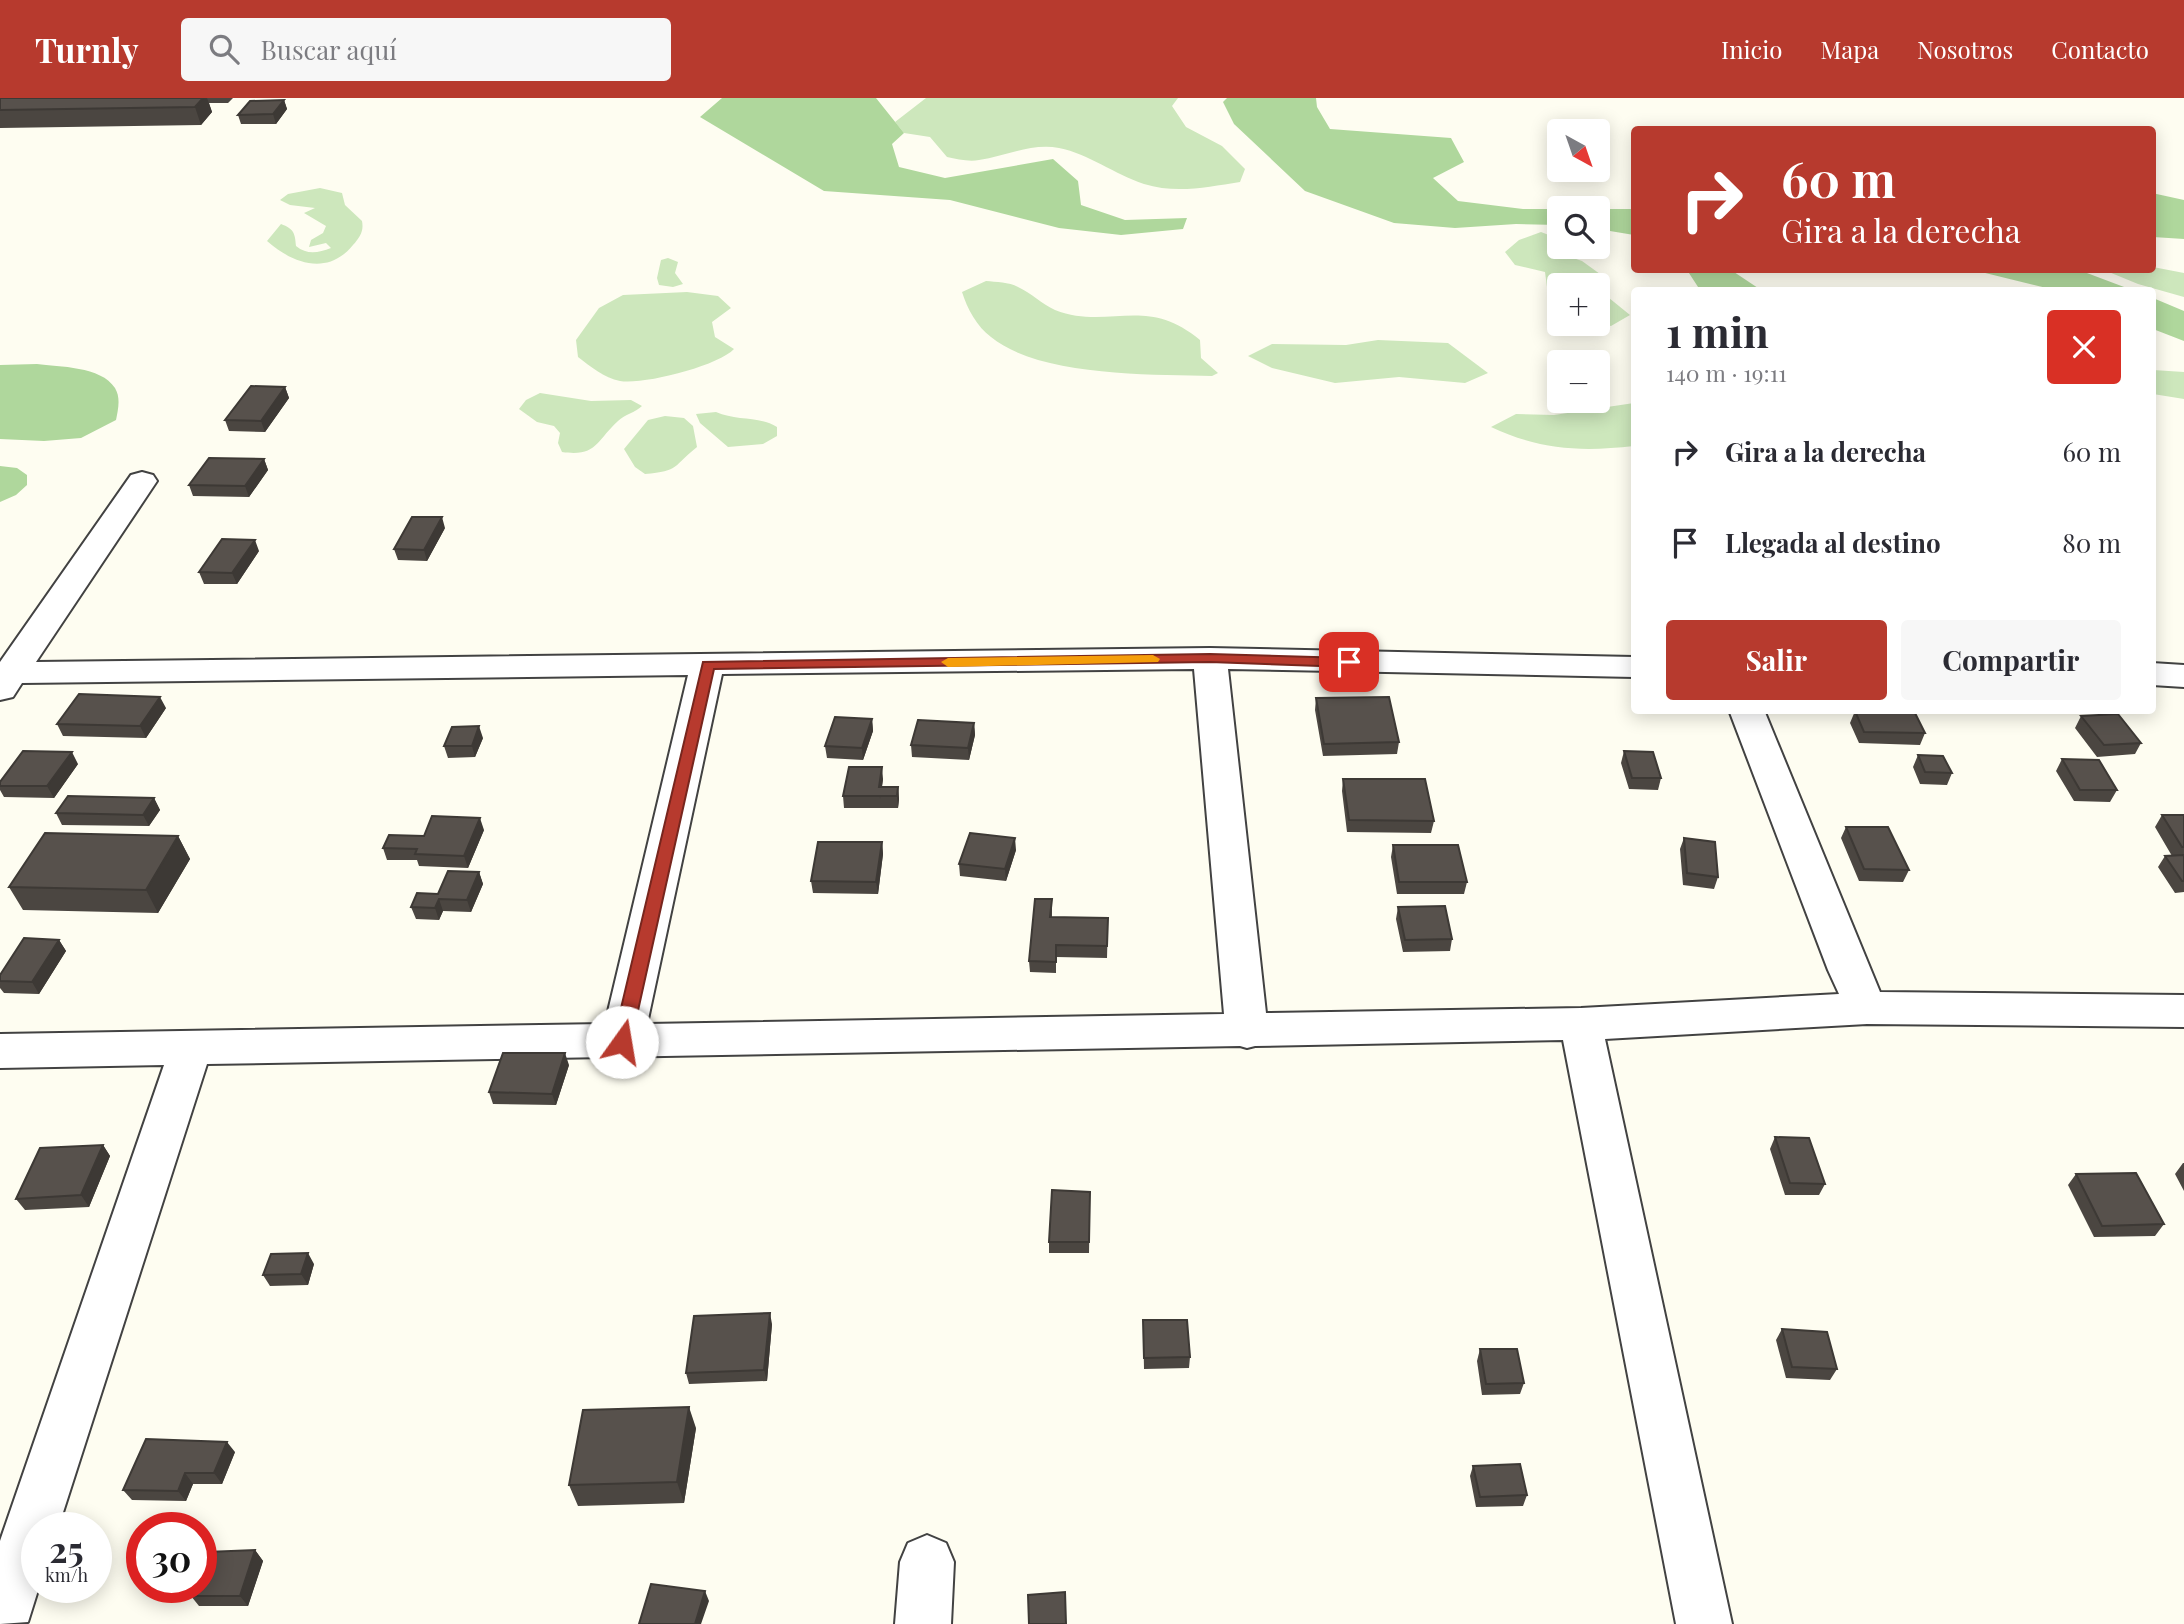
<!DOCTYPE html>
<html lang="es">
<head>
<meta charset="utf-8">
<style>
  :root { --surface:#fff; --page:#f7f7f7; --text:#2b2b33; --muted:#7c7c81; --accent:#b73a2e }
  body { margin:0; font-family:"Playfair Display",serif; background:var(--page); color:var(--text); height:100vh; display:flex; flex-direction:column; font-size:26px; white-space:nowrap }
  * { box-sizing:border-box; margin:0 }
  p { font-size:23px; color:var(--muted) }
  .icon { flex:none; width:38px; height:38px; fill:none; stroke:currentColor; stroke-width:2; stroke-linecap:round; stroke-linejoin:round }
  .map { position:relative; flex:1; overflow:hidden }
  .panel { position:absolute; left:1631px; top:189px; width:525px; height:427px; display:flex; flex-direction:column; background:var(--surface); border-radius:7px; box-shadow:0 4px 18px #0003 }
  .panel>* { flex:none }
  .hud { position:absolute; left:1631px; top:28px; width:525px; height:147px; border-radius:7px; box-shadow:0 4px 18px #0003; background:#b73a2e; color:#fff; overflow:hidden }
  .needle { width:46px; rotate:140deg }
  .controls { position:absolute; left:1547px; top:21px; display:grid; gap:14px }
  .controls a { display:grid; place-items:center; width:63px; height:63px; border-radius:7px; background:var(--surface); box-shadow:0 4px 18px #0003; font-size:35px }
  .speed { position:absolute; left:21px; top:1414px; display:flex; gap:14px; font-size:35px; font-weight:700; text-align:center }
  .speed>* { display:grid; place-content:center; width:91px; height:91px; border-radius:50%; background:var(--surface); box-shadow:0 4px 18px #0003; line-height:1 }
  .speed small { font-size:18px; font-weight:400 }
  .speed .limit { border:10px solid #d22; background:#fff; color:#111 }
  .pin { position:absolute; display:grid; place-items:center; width:60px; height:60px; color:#fff; margin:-30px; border-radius:14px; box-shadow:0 4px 10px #0006 }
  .me { position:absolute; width:77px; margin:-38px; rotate:13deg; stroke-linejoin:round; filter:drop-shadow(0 0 5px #0008) }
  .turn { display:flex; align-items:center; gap:24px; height:147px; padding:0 35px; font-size:32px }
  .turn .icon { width:91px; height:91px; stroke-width:2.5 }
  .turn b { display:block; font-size:49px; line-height:60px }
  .round { display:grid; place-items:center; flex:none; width:74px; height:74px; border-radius:7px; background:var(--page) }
  .head { display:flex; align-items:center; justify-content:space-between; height:119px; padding:0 35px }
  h1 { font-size:42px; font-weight:700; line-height:52px }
  .primary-button { display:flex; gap:14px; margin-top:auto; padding:14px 35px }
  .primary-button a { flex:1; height:80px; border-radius:7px; background:var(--accent); color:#fff; font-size:28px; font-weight:700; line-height:80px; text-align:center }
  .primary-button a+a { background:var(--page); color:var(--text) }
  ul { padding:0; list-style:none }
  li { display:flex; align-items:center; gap:21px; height:91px; padding:0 35px }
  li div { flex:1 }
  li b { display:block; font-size:26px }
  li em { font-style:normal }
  header { display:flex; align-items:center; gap:42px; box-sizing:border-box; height:98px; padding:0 35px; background:var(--accent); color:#fff }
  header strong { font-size:33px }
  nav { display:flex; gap:38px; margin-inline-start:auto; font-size:24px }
  .search { width:490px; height:63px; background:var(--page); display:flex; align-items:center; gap:18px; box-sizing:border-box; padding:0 24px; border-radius:7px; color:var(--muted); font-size:26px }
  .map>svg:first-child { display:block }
  .green { fill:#cde7bc }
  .forest { fill:#afd79c }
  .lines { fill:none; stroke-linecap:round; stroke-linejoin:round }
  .street-casing { stroke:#424242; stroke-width:4 }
  .street { fill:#fff; fill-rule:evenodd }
  .wall { fill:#4b4641 }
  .shaded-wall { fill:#3d3935 }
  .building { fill:#57514c; stroke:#3d3935; stroke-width:2 }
  .route { fill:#b73a2e; stroke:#77261e; stroke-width:2 }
  .slow { fill:#f59e0b }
</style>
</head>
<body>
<header>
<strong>Turnly</strong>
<div class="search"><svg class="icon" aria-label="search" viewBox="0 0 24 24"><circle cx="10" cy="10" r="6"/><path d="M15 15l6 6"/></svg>Buscar aquí</div>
<nav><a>Inicio</a><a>Mapa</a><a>Nosotros</a><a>Contacto</a></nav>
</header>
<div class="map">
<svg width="2184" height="1526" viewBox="0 0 2184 1526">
  <rect width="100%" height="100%" fill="#fefdf1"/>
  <!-- green -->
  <path class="green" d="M926,0H1178L1172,8L1186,29L1222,48L1245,71L1240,84C1208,89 1176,96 1144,86C1114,76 1089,56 1059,50C1031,45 1006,58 979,62C969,64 957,61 947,59L930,39L904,35L895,24Z
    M320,90L342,95L345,107L362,123C364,133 360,139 353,147C328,178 293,166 267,143L281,126C294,131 295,135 296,148C307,157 318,155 331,150L326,145L309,149L311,142L323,135L326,128L304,115L315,110L290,107L280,102L288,96Z
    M1541,134L1559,141L1553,153L1582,163L1600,176L1596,187L1547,189L1545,174L1515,167L1505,154L1519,142Z
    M668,160L678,164L675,175L683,186L673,189L659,187L657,180L661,162Z
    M2153,169L2184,175V199L2138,186L2104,172H2152Z
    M986,183C996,184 1009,184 1018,189C1031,195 1042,206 1055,212C1109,233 1145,196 1200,242L1201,260L1218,275L1212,278C1150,276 1040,279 991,239C977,229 967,210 962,194Z
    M1598,191L1630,217L1611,228L1598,225Z
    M687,194L718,198L731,210L712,224L715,239L734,251C718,268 643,287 620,283C604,280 590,268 578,259L576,242L599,210L623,197Z
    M1378,242L1448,245L1488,275L1465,285L1399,279L1335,285L1272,270L1248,258L1272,246L1346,247Z
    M2153,272L2184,274V301L2153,296Z
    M540,295L591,303L631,302L642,308C635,315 625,316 618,323C596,343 597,359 562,354L558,345L560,335L554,328L537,324L519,311L526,302Z
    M1634,305V348C1581,354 1540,352 1491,329L1516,316L1554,317Z
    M716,314C736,323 759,318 777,329V338L763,346L728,349L700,325L696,316Z
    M665,318L684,320L693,328L697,349C673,368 680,373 645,376L635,369L624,351L648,322Z"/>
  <!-- forest -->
  <path class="forest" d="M722,0H876L904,35L892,46L899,69L945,80L1053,61L1078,83L1081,107L1125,122L1187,120L1183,131L1121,137L1059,130L950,102L824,93L700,19Z
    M1227,0H1316L1317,9L1330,31L1451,40L1464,64L1433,80L1458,103L1523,111H1559V127L1516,126L1455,130L1394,125L1305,93L1234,26L1223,4Z
    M2152,95L2184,102V141L2153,139Z
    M1598,111H1634V137L1598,131Z
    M1687,172H1731L1761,192H1700Z
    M1973,172H2079L2132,192H2055Z
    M2153,200L2184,213V243L2153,231Z
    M37,266C59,269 101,268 115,290C121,300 118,312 116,322L81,340L44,343L0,341V267Z
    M0,368L17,370L27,377V387L16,397L0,404Z"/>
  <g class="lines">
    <defs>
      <path id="street" d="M142,374L153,377L157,383L36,564L1210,550L1634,559V579L1228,571L1266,915L1581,910L1839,896L1828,872L1729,612H1764L1880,894L2184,897V929L1867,926L1605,941L1732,1526H1676L1563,942L1255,948L1247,950L1240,948L207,966L58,1430H37V1489H39L28,1524L0,1526V1443L164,967L0,970V936L605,926L688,577L22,585L13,599L0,602V564L131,377ZM1194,571L1224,916L647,926L722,576Z
        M2152,565L2184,567V589L2152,587Z
        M927,1437L946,1445L954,1464L951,1526H895L900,1464L908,1445Z"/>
    </defs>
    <!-- street casing -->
    <use href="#street" class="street-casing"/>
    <!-- street -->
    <use href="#street" class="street"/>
  </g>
  <!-- wall -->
  <path class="wall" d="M0,0H233L228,5H209L212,14L201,27L0,30Z
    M284,2L287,11L276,26H241L238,17Z
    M285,289L289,300L265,334L229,333L225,322Z
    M264,361L268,372L249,399L193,398L189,387Z
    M445,430L427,463L398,462L394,451Z
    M259,453L237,486H204L199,474Z
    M1316,600L1399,644L1397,656L1323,658L1315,612Z
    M166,610L146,640L63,638L57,626Z
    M1855,613L1925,635L1920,647L1859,645L1850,625Z
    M2081,618L2141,645L2135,656L2097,659L2075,630Z
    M872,621L873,633L863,662L827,660L825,648Z
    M974,625L975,637L969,662L912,659L911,647Z
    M483,640L475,659L448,660L444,648Z
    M1624,653L1661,680L1658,692L1629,691L1621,665Z
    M1918,657L1952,675L1947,687L1920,686L1913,669Z
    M2062,661L2117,692L2110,704L2074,703L2056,673Z
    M78,666L54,700L4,699L0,692V684Z
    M883,681L882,689H898L899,701L898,710H844L843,698Z
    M1343,681L1434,723L1431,735L1347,734L1342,693Z
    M154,700L160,712L149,728L62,727L56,715Z
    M2162,717H2184V794L2175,795L2158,769L2165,758H2172L2155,729Z
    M1846,729L1909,772L1903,784L1859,783L1841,740Z
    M484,732L468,770L419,768L417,762H387L383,750L424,738Z
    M178,738L190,761L158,815L23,812L9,789Z
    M1684,740L1718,779L1714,791L1683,787L1680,751Z
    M882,744L883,756L878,796L813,795L811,783Z
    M1393,747L1467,784L1464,796H1397L1391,759Z
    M1016,752L1006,783L960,778L959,766Z
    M479,774L483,786L471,814L443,813L439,822L416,821L411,809Z
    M1052,801V819L1108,820L1107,860L1056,859V875L1030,874L1029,863Z
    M1398,809L1452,841L1450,853L1403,854L1396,821Z
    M59,842L66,853L39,896L4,895L0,890V883Z
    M569,967L556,1007L493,1006L489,994Z
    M1775,1039L1825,1086L1819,1097H1785L1770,1051Z
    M103,1047L110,1058L89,1109L25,1112L16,1101Z
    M2183,1065H2184V1093L2175,1076Z
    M2076,1076L2164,1126L2155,1138L2094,1139L2068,1087Z
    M1090,1094L1089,1155H1049V1144Z
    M314,1166L308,1187L270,1188L263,1177Z
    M1143,1222L1190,1259L1189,1270L1144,1271Z
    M772,1226L767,1283L689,1286L686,1275Z
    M1782,1231L1837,1271L1830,1282L1786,1280L1776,1242Z
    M1480,1251L1524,1285L1520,1296L1482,1297L1477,1263Z
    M696,1330L684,1405L578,1408L569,1387Z
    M235,1354L222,1386H193L186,1403L132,1402L123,1392Z
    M1473,1368L1527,1397L1523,1408L1476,1409L1470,1378Z
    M255,1452L263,1463L248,1508H199L191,1498Z"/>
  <!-- shaded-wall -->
  <path class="shaded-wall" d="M203,0H207L212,14L201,27L195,9Z
    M284,2L287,11L276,26L273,16Z
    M285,289L289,300L265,334L261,323Z
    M264,361L268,372L249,399L245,388Z
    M442,419L445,430L427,463L424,452Z
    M255,442L259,453L237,486L232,475Z
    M160,599L166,610L146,640L140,628Z
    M872,621L873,633L863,662L862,650Z
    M974,625L975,637L969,662L968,650Z
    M479,628L483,640L475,659L472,648Z
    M72,654L78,666L54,700L47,688Z
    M882,669L883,681L880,701L879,689Z
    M898,689L899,701L898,710L897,698Z
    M154,700L160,712L149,728L143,717Z
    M480,720L484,732L468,770L464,758Z
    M178,738L190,761L158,815L146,792Z
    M1015,740L1016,752L1006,783L1005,771Z
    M882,744L883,756L878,796L876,784Z
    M479,774L483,786L471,814L467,802Z
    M439,801L443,813L439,822L435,810Z
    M59,842L66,853L39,896L32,884Z
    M565,955L569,967L556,1007L552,996Z
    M103,1047L110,1058L89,1109L81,1097Z
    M308,1155L314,1166L308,1187L301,1176Z
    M770,1215L772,1226L767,1283L764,1272Z
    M689,1309L696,1330L684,1405L677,1384Z
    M227,1344L235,1354L222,1386L214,1375Z
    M185,1375L193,1386L186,1403L178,1393Z
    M255,1452L263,1463L248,1508L240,1498Z
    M705,1493L709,1503L701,1526H695Z"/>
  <!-- building -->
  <path class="building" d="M0,0H203L195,9L0,12Z
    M284,2L273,16L238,17L250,3Z
    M251,288L285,289L261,323L225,322Z
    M209,360L264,361L245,388L189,387Z
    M412,419H442L424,452L394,451Z
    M222,441L255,442L232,475L199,474Z
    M79,596L160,599L140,628L57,626Z
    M1389,599L1399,644L1324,646L1316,600Z
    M1855,613L1915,615L1925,635L1864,634Z
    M2118,616L2141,645L2104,647L2081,618Z
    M835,619L872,621L862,650L825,648Z
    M918,622L974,625L968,650L911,647Z
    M479,628L472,648H444L452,629Z
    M23,653L72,654L47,688H0V684Z
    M1624,653L1653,654L1661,680H1632Z
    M1918,657L1943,658L1952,675L1925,674Z
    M2062,661L2099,662L2117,692H2080Z
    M849,669H882L879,689H898L897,698H843Z
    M1343,681H1425L1434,723L1349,722Z
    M68,698L154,700L143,717L56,715Z
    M2162,717H2184V749H2182Z
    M432,718L480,720L464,758L415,756L417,751L383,750L389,737L424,738Z
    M1846,729H1888L1909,772L1864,771Z
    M45,735L178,738L146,792L9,789Z
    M970,735L1015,740L1005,771L959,766Z
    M1684,740L1715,744L1718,779L1687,775Z
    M818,744H882L876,784L811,783Z
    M1393,747H1458L1467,784H1399Z
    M2184,757V783H2182L2165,758Z
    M448,773L479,774L467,802L439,801L435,810L411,809L417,795L438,796Z
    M1035,801H1052L1050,819L1108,820L1107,848L1056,847V864L1029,863Z
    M1445,808L1452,841L1405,842L1398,809Z
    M24,840L59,842L32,884L0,883V877Z
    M503,955H565L552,996L489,994Z
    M1775,1039L1809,1040L1825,1086L1790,1085Z
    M103,1047L81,1097L16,1101L40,1050Z
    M2136,1075L2164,1126L2102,1128L2076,1076Z
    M1052,1092L1090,1094L1089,1144H1049Z
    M308,1155L301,1176L263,1177L271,1156Z
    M770,1215L764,1272L686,1275L694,1218Z
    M1143,1222H1187L1190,1259L1144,1260Z
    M1782,1231L1827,1234L1837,1271L1792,1269Z
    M1480,1251H1517L1524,1285L1486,1286Z
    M689,1309L677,1384L569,1387L583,1312Z
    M146,1341L227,1344L214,1375H185L178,1393L123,1392Z
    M1520,1366L1527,1397L1480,1399L1473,1368Z
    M255,1452L240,1498H191L194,1489H201V1469L207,1454Z
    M651,1486L705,1493L695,1526H639Z
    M1065,1494L1066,1526H1029L1028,1497Z"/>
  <!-- route -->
  <path class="route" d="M1210,556L1349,560L1356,564L1349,569L1210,564L714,571L631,944L628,949H616L613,944L703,564Z"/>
  <!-- slow -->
  <path class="slow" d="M1153,557L1160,561L1158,564L948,569L941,564L948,560Z"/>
</svg>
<div class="controls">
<a><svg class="needle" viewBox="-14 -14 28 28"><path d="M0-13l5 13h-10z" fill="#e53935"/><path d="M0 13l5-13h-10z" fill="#7c7c81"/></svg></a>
<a><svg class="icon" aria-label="search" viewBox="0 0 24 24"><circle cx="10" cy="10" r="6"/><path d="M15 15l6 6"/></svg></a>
<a>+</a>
<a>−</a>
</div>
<div class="speed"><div>25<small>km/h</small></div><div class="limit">30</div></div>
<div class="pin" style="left:1349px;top:564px;background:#d93025"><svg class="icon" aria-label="arrive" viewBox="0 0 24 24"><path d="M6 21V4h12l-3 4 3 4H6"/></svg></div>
<svg class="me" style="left:622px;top:944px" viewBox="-20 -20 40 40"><circle r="19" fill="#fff"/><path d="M0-13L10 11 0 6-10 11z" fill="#b73a2e"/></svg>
<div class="hud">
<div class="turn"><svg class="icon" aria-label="right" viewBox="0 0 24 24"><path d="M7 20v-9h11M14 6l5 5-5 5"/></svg><div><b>60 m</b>Gira a la derecha</div></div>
</div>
<section class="panel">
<div class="head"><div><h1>1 min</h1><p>140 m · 19:11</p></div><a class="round" style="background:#d93025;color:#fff"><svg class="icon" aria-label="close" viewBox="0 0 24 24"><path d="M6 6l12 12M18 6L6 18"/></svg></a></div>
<ul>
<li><svg class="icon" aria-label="right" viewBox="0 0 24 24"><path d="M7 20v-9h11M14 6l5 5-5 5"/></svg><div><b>Gira a la derecha</b></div><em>60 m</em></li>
<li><svg class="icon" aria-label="arrive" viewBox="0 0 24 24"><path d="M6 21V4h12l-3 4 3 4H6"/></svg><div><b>Llegada al destino</b></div><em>80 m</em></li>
</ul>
<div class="primary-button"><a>Salir</a><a>Compartir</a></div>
</section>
</div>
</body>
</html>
